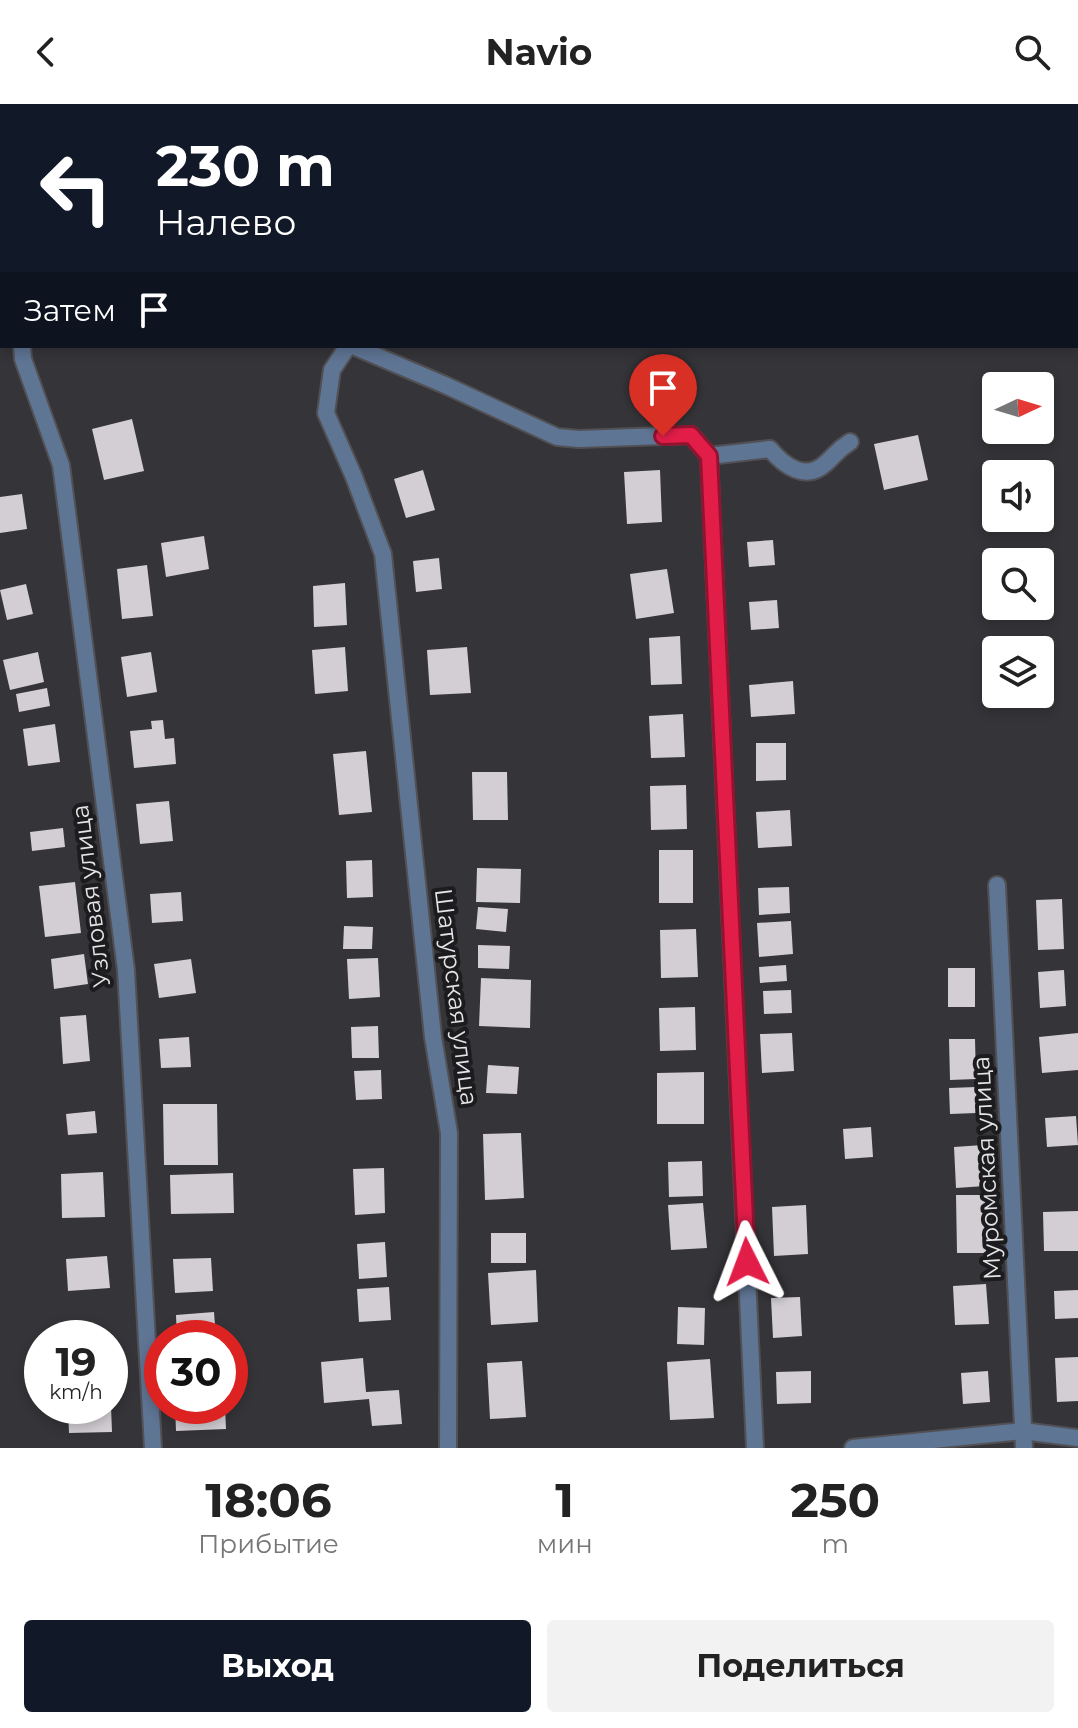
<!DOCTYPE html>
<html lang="ru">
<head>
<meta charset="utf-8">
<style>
  :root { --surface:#fff; --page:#f2f2f2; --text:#222; --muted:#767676; --accent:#111827 }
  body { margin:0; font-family:Montserrat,sans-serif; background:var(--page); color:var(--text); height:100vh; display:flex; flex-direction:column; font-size:30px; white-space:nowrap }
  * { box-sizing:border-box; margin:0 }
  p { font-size:26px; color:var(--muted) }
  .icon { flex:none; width:44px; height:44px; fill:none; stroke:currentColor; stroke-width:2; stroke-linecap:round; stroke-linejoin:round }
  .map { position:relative; height:1344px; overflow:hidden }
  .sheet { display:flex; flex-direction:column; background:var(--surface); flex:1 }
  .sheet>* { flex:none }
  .guide { position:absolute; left:0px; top:0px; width:1078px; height:244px; box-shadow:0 4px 12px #0003; background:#111827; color:#fff; overflow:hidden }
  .needle { width:52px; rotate:86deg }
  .tools { position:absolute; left:982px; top:268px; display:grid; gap:16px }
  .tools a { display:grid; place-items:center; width:72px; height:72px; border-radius:8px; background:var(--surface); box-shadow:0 4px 12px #0003; font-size:40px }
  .speed { position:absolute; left:24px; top:1216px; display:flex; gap:16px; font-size:40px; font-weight:700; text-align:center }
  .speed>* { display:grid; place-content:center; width:104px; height:104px; border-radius:50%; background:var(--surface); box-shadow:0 4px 12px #0003; line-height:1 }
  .speed small { font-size:20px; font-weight:400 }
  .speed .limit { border:12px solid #d22; background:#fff; color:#111 }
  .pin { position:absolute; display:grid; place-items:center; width:68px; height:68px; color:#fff; margin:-82px -34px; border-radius:50% 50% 50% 0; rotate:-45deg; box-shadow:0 0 8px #0007 }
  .pin .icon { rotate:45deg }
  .me { position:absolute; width:88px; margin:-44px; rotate:357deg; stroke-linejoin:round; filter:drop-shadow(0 0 6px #0008) }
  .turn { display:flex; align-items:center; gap:28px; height:168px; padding:0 24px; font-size:36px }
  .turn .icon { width:104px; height:104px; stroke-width:2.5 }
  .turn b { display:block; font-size:56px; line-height:68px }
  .then { display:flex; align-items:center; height:76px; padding:0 24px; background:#0003; gap:16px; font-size:30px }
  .eta { display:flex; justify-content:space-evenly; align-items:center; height:136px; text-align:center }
  .eta b { font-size:48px; font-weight:700; line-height:56px }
  .action { display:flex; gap:16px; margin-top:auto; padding:16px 24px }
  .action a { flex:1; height:92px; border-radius:8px; background:var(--accent); color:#fff; font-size:32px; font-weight:700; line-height:92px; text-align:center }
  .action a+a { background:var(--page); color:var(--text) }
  header { display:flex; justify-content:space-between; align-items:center; height:104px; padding:0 24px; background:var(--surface); font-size:36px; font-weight:700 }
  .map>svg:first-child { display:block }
  .building { fill:#d2ced3 }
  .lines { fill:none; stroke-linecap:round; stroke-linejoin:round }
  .service-casing { stroke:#515054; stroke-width:16 }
  .minor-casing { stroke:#515054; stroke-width:20 }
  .service { stroke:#5f7594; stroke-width:12 }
  .minor { stroke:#5f7594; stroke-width:16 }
  .route-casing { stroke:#92132f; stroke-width:20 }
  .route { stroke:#e11d48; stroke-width:14 }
  .labels { text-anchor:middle; stroke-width:8; stroke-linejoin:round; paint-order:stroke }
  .street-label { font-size:24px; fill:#e5e5e7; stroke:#1c1c1e }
</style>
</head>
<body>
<header><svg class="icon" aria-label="back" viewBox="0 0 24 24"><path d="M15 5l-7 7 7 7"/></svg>Navio<svg class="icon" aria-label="search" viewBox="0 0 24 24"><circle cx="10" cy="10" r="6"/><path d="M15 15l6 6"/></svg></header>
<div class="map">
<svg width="1078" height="1344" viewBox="0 0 1078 1344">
  <rect width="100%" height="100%" fill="#353438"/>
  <!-- building -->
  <path class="building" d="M132,315L144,367L104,376L92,325Z
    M918,331L928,376L884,386L874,340Z
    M423,366L435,406L406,414L394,375Z
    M660,366L662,418L627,420L624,368Z
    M22,390L27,425L0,429V393Z
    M204,432L209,465L166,473L161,439Z
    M773,436L775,461L749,463L747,438Z
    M439,454L442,485L416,488L413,457Z
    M147,461L153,512L122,515L117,465Z
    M667,465L674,509L636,515L630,470Z
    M345,479L347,521L314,523L313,482Z
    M26,480L33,510L7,516L0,486Z
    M777,496L779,524L751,526L749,498Z
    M680,532L682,580L651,581L649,534Z
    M345,543L348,587L315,590L312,546Z
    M467,543L471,589L430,591L427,546Z
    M38,548L44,578L10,586L3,556Z
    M151,548L157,588L127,593L121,553Z
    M793,577L795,610L751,613L749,581Z
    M47,584L50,602L19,608L16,590Z
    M683,610L685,653L651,654L649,612Z
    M163,616L165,635L174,634L176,660L134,664L130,627L152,625L151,617Z
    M55,620L60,658L28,662L23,625Z
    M756,639H786V676L756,677Z
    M366,647L372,708L339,711L333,650Z
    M472,668H507L508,716H473Z
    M686,681L687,725L651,726L650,682Z
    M169,697L173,737L140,740L136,700Z
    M790,706L792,742L758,744L756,708Z
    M63,724L65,743L32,747L30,728Z
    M659,746H693V799H659Z
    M372,756L373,793L347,794L346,757Z
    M477,764L521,765L520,799L476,798Z
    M75,778L81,829L45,833L39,782Z
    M789,783L790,809L759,811L758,784Z
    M181,788L183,817L152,819L150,790Z
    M1062,795L1064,845L1038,846L1036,796Z
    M478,803L508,805L506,828L476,825Z
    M791,817L793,850L759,853L757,819Z
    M344,822L373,823L372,845H343Z
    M696,825L698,873L661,874L660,826Z
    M478,841L510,842L509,865L478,864Z
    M84,850L88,880L54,885L51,855Z
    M378,854L380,893L349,895L347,855Z
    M191,855L196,889L159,894L154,860Z
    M786,861L787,877L760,879L759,863Z
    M948,864H975V903H948Z
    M1064,866L1066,902L1040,904L1038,868Z
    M481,874L531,876L530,924L479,922Z
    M791,886L792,909L764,910L763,887Z
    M695,903L696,946L660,947L659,904Z
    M86,911L90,957L63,960L60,913Z
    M378,922L379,954H352L351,923Z
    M792,929L794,967L762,969L760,930Z
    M1078,929V966L1042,969L1039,933Z
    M189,933L191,963L161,964L159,935Z
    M949,935H975L976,975L950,976Z
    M488,961L519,963L517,990L486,989Z
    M381,966L382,995L356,996L354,967Z
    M704,968V1020H657V969Z
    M976,983L977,1009L950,1010L949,984Z
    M163,1000H217L218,1061H164Z
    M95,1007L97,1029L68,1031L66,1010Z
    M1076,1012L1078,1041L1047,1043L1045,1014Z
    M871,1023L873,1053L845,1055L843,1025Z
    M521,1029L524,1094L485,1096L483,1030Z
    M983,1041L985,1082L956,1084L954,1043Z
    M702,1057L703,1092L669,1093L668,1058Z
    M384,1064L385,1109L355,1111L353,1065Z
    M103,1068L105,1113L62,1114L61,1070Z
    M233,1069L234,1109L171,1110L170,1071Z
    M956,1091H985L986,1149H957Z
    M703,1099L707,1144L671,1146L668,1101Z
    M806,1101L808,1150L774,1152L772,1103Z
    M1078,1107V1147H1044L1043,1108Z
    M491,1129H526V1159H491Z
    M385,1138L387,1173L359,1175L357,1140Z
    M107,1152L110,1184L68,1187L66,1155Z
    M211,1154L213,1187L175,1189L173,1155Z
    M536,1166L538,1218L491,1221L488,1169Z
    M986,1180L989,1220L955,1221L953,1182Z
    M389,1183L391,1216L359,1218L357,1185Z
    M1078,1186V1214L1055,1215L1054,1187Z
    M800,1193L802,1232L773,1234L771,1194Z
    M678,1203L705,1204L704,1241L677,1240Z
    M214,1208L216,1234H177L176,1211Z
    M1078,1253V1297L1057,1298L1055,1254Z
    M363,1254L366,1288L399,1286L402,1320L372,1322L369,1295L324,1299L321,1258Z
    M710,1255L714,1314L670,1316L667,1258Z
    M522,1257L526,1313L490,1315L487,1259Z
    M811,1267V1299L777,1300L776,1268Z
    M988,1267L990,1298L963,1300L961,1269Z
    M111,1302L112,1328L69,1329L68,1304Z
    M175,1302H225L226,1325L176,1327Z"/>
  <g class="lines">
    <defs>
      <path id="service" d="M1076,149L1078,148"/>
      <path id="minor" d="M878,0V2
        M140,2L143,0
        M849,2L852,0
        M0,195L2,194
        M22,242L23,255L61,361L126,866L153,1344
        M348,242L332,266L326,309L354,373L383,450L433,933L449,1029L448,1344
        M353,242L445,281L557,333L579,335L691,331L709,352L770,345C784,362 806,378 826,359C836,350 837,346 850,338
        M709,352L755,1344
        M997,781L1024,1344
        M853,1344L1023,1327L1078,1334"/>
    </defs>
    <!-- service casing -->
    <use href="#service" class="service-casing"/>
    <!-- minor casing -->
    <use href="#minor" class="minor-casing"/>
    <!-- service -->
    <use href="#service" class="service"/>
    <!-- minor -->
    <use href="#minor" class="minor"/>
  </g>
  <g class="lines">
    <defs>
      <path id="route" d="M663,332L691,331L709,352L747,1158"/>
    </defs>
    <!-- route casing -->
    <use href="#route" class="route-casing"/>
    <!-- route -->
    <use href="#route" class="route"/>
  </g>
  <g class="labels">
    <!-- street labels -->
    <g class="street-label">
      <text transform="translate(91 792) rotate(-97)" y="8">Узловая улица</text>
      <text transform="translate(456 893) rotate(83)" y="8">Шатурская улица</text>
      <text transform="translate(987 1064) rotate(-93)" y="8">Муромская улица</text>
    </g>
  </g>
</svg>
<div class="tools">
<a><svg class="needle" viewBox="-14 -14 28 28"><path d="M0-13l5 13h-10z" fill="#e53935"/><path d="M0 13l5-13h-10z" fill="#767676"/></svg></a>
<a><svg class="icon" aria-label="sound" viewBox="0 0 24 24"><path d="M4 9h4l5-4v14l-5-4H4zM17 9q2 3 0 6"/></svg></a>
<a><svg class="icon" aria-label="search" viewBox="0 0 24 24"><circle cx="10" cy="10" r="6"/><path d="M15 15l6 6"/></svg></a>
<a><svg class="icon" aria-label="layers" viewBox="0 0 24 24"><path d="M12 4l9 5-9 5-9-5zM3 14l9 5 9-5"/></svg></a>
</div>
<div class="speed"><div>19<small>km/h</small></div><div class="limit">30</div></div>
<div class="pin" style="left:663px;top:332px;background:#d93025"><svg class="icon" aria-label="arrive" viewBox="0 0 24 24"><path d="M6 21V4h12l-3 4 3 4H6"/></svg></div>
<svg class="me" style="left:747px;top:1158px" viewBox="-20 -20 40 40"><path d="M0-17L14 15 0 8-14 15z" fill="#e11d48" stroke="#fff" stroke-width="4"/></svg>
<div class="guide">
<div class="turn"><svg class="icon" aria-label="left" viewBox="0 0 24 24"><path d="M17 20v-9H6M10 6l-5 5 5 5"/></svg><div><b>230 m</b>Налево</div></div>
<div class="then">Затем<svg class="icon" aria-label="arrive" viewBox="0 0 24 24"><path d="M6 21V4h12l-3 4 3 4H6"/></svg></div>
</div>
</div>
<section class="sheet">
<div class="eta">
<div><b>18:06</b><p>Прибытие</p></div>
<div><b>1</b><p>мин</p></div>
<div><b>250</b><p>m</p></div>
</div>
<div class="action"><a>Выход</a><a>Поделиться</a></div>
</section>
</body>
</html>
